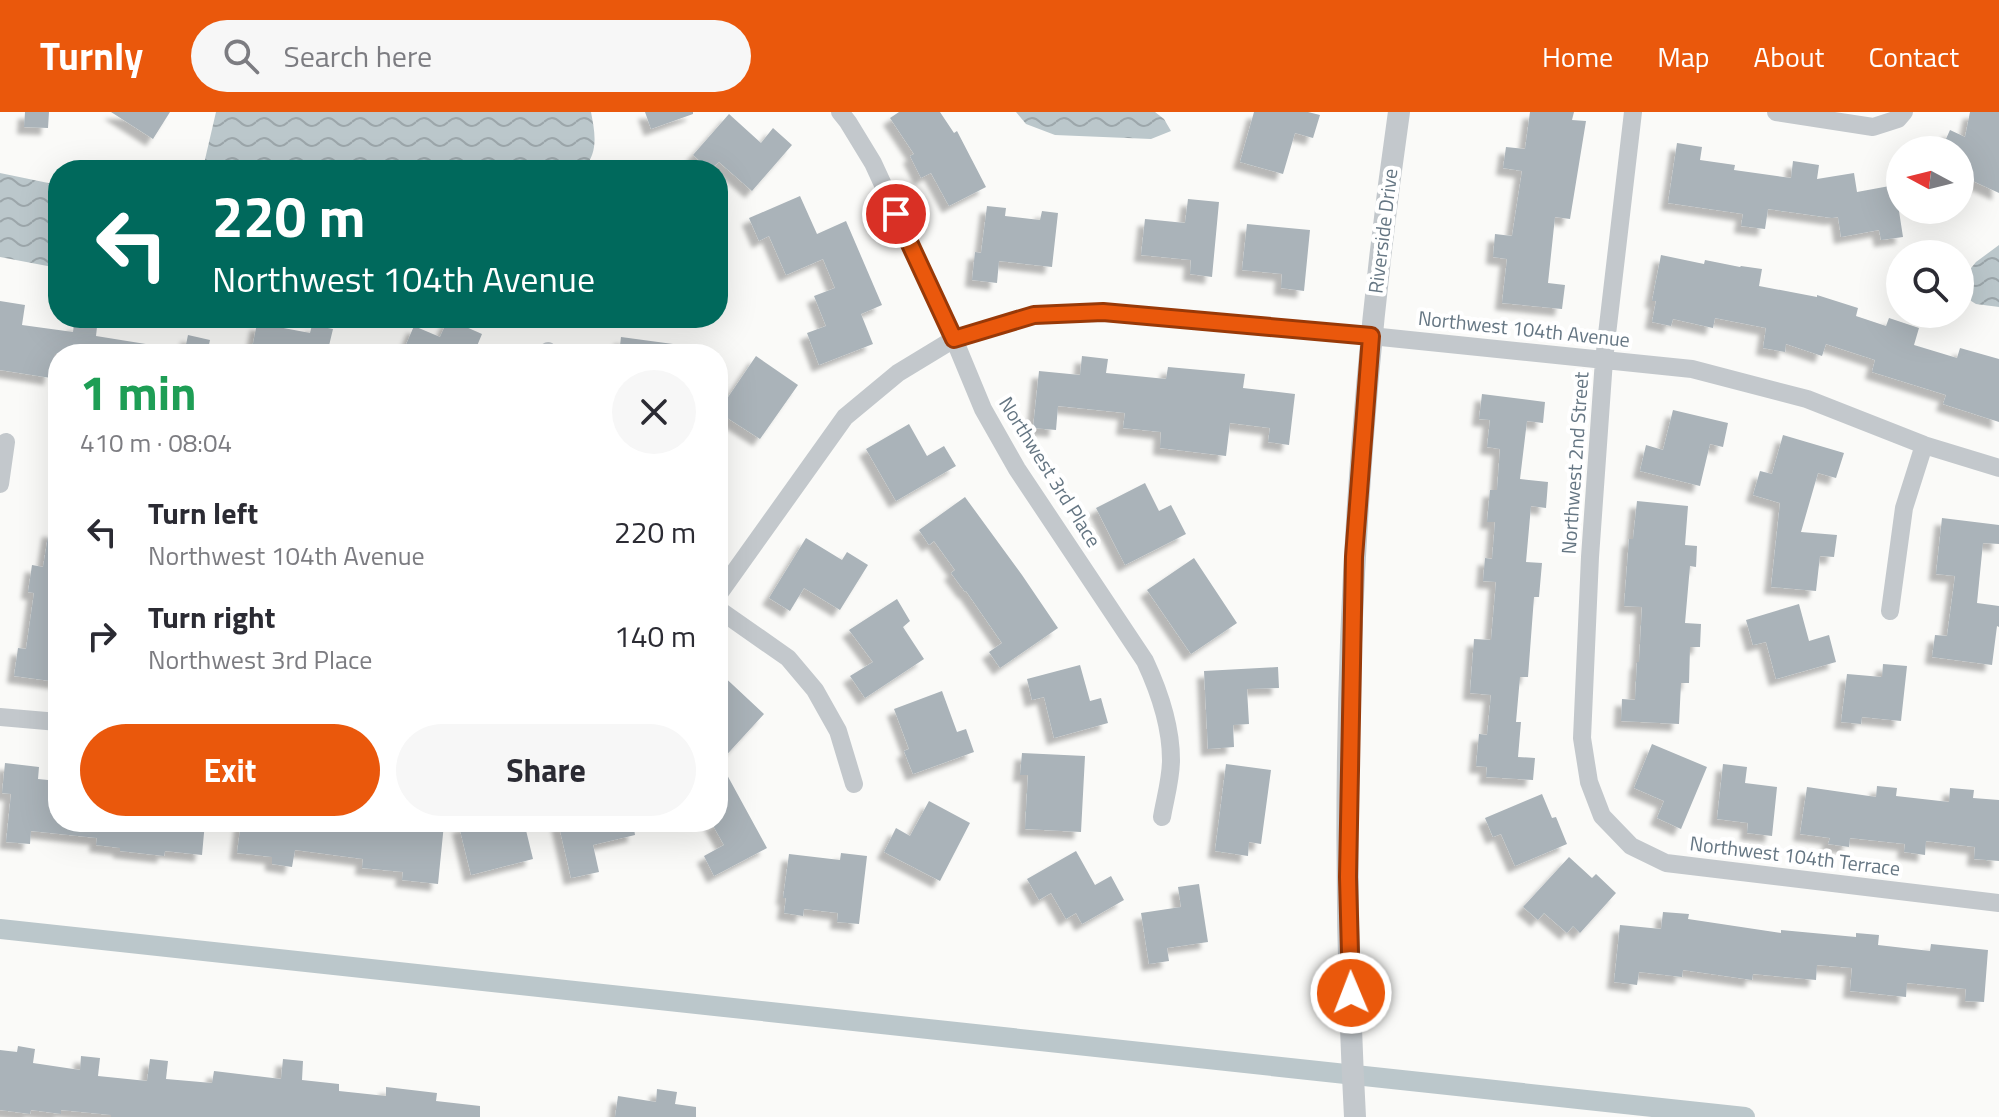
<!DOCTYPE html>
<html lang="en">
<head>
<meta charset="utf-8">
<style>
  :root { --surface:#fff; --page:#f7f7f7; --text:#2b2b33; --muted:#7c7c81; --accent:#ea580c }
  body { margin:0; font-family:"Titillium Web",sans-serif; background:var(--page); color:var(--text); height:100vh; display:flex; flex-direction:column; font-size:30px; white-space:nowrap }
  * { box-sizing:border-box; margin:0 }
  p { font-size:26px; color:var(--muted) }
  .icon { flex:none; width:44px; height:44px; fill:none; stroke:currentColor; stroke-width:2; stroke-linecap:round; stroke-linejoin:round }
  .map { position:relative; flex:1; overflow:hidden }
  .panel { position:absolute; left:48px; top:232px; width:680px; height:488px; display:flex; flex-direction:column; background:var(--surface); border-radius:32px; box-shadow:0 8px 32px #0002 }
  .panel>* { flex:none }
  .hud { position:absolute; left:48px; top:48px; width:680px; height:168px; border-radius:32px; box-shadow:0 8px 32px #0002; background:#00695c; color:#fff; overflow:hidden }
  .needle { width:52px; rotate:277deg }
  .tools { position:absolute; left:1886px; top:24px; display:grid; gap:16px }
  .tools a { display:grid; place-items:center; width:88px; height:88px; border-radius:50%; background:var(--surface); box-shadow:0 8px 32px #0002; font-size:40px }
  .pin { position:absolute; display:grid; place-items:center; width:68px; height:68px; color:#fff; margin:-34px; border:4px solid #fff; border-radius:50%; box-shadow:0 2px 8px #0007 }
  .me { position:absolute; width:88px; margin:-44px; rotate:359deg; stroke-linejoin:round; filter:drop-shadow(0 0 6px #0008) }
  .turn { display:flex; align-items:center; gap:28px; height:168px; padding:0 32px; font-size:36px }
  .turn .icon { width:104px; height:104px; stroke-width:2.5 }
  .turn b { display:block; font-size:56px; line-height:68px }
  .round { display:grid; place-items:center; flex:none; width:84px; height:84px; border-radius:42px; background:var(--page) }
  .overview { display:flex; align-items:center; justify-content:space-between; height:136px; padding:0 32px }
  h1 { font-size:48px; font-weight:700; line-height:60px; color:#1e9e55 }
  .button { display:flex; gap:16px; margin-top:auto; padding:16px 32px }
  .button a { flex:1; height:92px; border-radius:48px; background:var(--accent); color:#fff; font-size:32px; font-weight:700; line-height:92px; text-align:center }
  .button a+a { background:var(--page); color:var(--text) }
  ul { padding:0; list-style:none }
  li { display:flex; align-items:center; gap:24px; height:104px; padding:0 32px }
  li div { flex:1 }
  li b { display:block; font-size:30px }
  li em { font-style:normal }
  header { display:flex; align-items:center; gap:48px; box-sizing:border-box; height:112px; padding:0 40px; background:var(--accent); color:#fff }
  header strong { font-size:38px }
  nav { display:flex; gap:44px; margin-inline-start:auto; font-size:28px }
  .search { width:560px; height:72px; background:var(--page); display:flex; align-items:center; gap:20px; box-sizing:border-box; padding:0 28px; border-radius:44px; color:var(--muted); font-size:30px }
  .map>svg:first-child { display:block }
  .water { fill:url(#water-waves) }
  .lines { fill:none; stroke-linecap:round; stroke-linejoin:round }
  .canal { stroke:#bbc7cb; stroke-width:20 }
  .building { fill:#aab3b9; filter:url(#shadow) }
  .minor { stroke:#c3c8cc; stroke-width:18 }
  .tertiary { stroke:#c3c8cc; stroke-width:22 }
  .route-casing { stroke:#983908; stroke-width:20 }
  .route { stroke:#ea580c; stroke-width:14 }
  .labels { text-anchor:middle; stroke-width:8; stroke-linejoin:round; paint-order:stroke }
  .street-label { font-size:20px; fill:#657683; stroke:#fff }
</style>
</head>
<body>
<header>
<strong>Turnly</strong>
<div class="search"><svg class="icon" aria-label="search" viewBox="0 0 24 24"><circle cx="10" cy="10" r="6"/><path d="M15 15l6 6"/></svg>Search here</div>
<nav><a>Home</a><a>Map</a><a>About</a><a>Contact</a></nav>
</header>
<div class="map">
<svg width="1999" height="1005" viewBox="0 0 1999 1005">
  <defs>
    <pattern id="water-waves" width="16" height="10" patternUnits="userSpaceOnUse" patternTransform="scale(2)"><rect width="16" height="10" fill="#bbc7cb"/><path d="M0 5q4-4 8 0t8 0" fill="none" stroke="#9ca6aa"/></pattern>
    <filter id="shadow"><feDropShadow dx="-7" dy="7" stdDeviation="2" flood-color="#0004"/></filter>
  </defs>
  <rect width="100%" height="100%" fill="#fafaf8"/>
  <!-- water -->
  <path class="water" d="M216,0H591C595,21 599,40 583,58H200L203,56Z
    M1016,0H1155L1164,7L1171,19L1151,27L1055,23L1026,12Z
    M0,61L58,73V156L0,145Z
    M1999,133V195L1976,192L1963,184L1962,167L1976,150Z"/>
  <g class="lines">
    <!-- canal -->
    <path class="canal" d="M0,817L1745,1005"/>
  </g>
  <!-- building -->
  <path class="building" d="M25,0H49L48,16L24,15Z
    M111,0H170L153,27Z
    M645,0H693V2L651,17Z
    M899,0H940L954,21L957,19L986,75L949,94L931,61L921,66L910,44L914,42L890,6Z
    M1254,0H1308L1320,3L1313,26L1295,21L1283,62L1240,50Z
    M1530,0H1574L1572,8L1586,9L1570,107L1555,105L1548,171L1565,173L1562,197L1502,191L1507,147L1493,145L1495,122L1512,124L1522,59L1503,56L1506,35L1525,37Z
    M1970,0H1999V81L1960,63V38H1941L1950,18L1965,25Z
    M729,2L761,31L773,16L792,33L752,79L719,50L710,58L693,43Z
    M1677,31L1702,35L1700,48L1735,53L1734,58L1791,66L1793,49L1819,53L1817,67L1854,61L1857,80L1895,73L1903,125L1881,128L1879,118L1841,125L1838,105L1832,106L1768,97L1765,117L1741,114L1743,102L1668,91Z
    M800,84L817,122L846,109L882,193L861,202L873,232L819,253L807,221L826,214L814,184L835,176L823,147L786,163L769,124L759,129L749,106Z
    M1188,87L1219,90L1212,165L1190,162L1191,148L1141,143L1145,107L1185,111Z
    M987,94L1006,96L1005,104L1040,108L1042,99L1058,101L1052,155L999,149L997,171L972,168L975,140L981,141Z
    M1247,112L1310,118L1304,179L1281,176L1282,162L1242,158Z
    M1661,143L1704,152L1705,148L1740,155L1741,154L1762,157L1759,174L1817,185V183L1858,196L1856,204L1886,214L1889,206L1919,216L1914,233L1957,246L1960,236L1999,247V310L1943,292L1946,283L1872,260L1875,248L1826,232L1822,244L1786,232L1785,240L1763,236L1766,216L1715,206L1713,216L1673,207L1671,214L1652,210L1656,189H1652Z
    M0,189L25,193L22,213L73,220L74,212L97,215L96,224L152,233V242H55L51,266L0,258Z
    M448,207L482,222L474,241L476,242H402L414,214L440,225Z
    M257,211L310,221L312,213L333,217L327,242H251Z
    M188,223L210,228L207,242H184Z
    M621,225L673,232L672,242H619Z
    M756,244L798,273L760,327L718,300Z
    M1082,244L1108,247L1106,261L1166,267L1168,255L1245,262L1243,276L1295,282L1289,333L1268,330L1270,316L1230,311L1226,344L1160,336L1161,320L1123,316L1125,301L1058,294L1056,318L1033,316L1039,259L1080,263Z
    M1482,282L1545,290L1543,311L1527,309L1520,367L1548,370L1546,396L1531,394L1526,450L1542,451L1539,485H1534L1528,565H1520L1516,610H1521L1518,645L1535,646L1533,668L1486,665L1487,655L1476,654L1479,622L1487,623L1491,583L1470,581L1474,527L1491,528L1496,470L1483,469L1485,446L1492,447L1495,410H1487L1490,378H1497L1500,337L1487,335L1490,308L1479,307Z
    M1673,298L1728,311L1723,335L1710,332L1700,374L1640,359L1646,333L1663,338Z
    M909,312L927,344L944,334L956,354L896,389L866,337Z
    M1783,323L1844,341L1836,366L1818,361L1801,420L1837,423L1834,445L1820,444L1816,479L1771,475L1780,391L1753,383L1760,359L1772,362Z
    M1145,371L1159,399L1171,393L1186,422L1125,453L1096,396Z
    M965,385L1022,463L1058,516L1000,556L989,540L1002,531L966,479L965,480L951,461L955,458L934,429L929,433L919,418Z
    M1637,389L1688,394L1685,433L1697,434L1696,455L1690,454L1685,511L1701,512L1700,535H1690L1689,571H1681L1679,612L1621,609L1622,587L1635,588L1637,550H1639L1642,495L1624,494L1629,427H1633Z
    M1942,406L1999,413V432L1983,431L1977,491L1999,494V515L1997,514L1992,553L1932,545L1935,523L1947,524L1955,464L1936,462Z
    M49,418L58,419V570L14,564L18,536L26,537L34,481L28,480L32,453L43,455Z
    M806,426L842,448L847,440L868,453L840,498L804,476L790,499L769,486Z
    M1194,446L1237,511L1191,542L1147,478Z
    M897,487L910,509L903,515L924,547L865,586L850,564L873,550L849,518Z
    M1799,492L1809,529L1829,523L1836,550L1776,567L1766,530L1753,533L1746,508Z
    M1883,552L1907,554L1901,609L1862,605L1861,612L1841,610L1847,562L1882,565Z
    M1080,553L1090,589L1101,586L1108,611L1054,626L1044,585L1032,588L1027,567Z
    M1278,555L1279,576L1247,577L1249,612L1233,613L1234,635L1208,637L1204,559Z
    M718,559L764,602L720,650L767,736L714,764L704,744L724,733L711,710H718Z
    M942,579L957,620L966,617L974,640L913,662L904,639L909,637L894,597Z
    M1652,632L1707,655L1681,717L1657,706L1664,689L1634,676Z
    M1022,641L1085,644L1081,720L1025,717L1028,663H1020Z
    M5,651L39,655L38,667L58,669V710H205L202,743L165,739L164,744L120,739V736L96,733L97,726L31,719L30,732L6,730L11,682L2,681Z
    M1226,652L1271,658L1261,732L1249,730L1248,744L1215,739Z
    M1723,652L1747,655L1745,671L1777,675L1772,724L1747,721L1748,711L1717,707Z
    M1877,674L1897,676L1896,684L1949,690L1950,676L1974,678L1973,686L1999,688V749L1974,747L1975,735L1926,729L1925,743L1904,740L1905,732L1850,726L1849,735L1828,732L1830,726L1800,722L1807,675L1876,685Z
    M1542,682L1552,706L1556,705L1567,732L1515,754L1501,722L1493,725L1485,706Z
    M929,689L970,711L940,769L884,740L896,716L910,724Z
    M241,710H419L444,712L438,772L402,768L403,760L362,756L363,747L295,738L292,755L272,752V745L237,741Z
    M474,710H524L533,747L471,763L459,714Z
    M558,710H633L635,723L593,733L599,760L571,766Z
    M1076,739L1095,773L1111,764L1124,788L1082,812L1076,801L1066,807L1051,781L1039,788L1027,767Z
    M841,741L867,744L859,812L837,810L838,801L804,797L803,804L784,801L786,786H783L789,742L840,748Z
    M1569,745L1592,766L1596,762L1616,781L1580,821L1573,814L1567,821L1544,801L1538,808L1523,795Z
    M1199,772L1208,830L1167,836L1169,849L1149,852L1141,801L1181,795L1178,775Z
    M1663,800L1689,802L1688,807L1781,821V818L1856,825V821L1879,823L1878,833L1930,839L1931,832L1988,838L1984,890L1965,889L1966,877L1907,871L1906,885L1850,879L1852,856L1817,853L1816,868L1753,862L1752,868L1683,858L1682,865L1639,860L1637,873L1614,870L1620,813L1661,817Z
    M18,934L35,937L33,951L80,958L81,944L100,946L98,964L147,969L150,947L168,949L166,967L212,971L214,959L281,967L283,947L303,949L302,968L339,972V979L386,984V975L437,981L436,989L480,994V1005H111V1003L61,998V1002L31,998L30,1002L0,998V938L17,940Z
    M657,977L677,980L675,992L696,995V1005H615L618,984L656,990Z"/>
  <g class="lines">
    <!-- minor -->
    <path class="minor" d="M840,0L848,10L873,51L954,227L983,297L1017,357L1145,549C1159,579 1171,614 1171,648C1171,667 1165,687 1162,705
      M1633,0L1604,248L1590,445L1582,626L1589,670L1602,704L1631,734L1666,751L1999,791
      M1776,0L1873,15L1898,7L1904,0
      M548,239L549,242
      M0,372L6,330
      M718,483L845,305L898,261L954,227L1034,203L1103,200L1371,224L1692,257L1807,287L1924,333L1999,356
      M718,497L788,546L815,578L838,619L854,672
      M1890,499L1904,396L1924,333
      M0,605L58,610"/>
    <!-- tertiary -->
    <path class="tertiary" d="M1355,1005C1337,670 1351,332 1399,0"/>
  </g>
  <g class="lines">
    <defs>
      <path id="route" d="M896,102L954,227L1034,203L1103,200L1371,224L1354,445L1348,765L1351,881"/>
    </defs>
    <!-- route casing -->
    <use href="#route" class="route-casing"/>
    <!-- route -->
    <use href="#route" class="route"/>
  </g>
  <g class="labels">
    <!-- street labels -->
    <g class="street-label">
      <text transform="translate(1383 119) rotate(-83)" y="7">Riverside Drive</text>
      <text transform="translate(1524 217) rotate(6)" y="7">Northwest 104th Avenue</text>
      <text transform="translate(1575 351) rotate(-86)" y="7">Northwest 2nd Street</text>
      <text transform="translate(1050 360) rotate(58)" y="7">Northwest 3rd Place</text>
      <text transform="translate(1795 744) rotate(7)" y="7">Northwest 104th Terrace</text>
    </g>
  </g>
</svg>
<div class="tools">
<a><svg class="needle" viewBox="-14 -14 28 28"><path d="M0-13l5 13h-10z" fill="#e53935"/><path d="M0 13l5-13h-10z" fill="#7c7c81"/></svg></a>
<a><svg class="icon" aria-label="search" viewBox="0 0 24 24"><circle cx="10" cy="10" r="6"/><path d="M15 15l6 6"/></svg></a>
</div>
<div class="pin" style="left:896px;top:102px;background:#d93025"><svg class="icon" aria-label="arrive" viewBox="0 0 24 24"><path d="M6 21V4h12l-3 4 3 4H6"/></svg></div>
<svg class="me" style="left:1351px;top:881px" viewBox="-20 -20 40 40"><circle r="17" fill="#ea580c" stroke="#fff" stroke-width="3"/><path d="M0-11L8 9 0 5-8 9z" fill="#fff"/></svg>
<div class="hud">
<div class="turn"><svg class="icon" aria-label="left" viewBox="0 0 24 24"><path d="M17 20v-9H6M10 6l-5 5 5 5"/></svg><div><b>220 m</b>Northwest 104th Avenue</div></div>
</div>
<section class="panel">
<div class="overview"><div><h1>1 min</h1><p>410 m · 08:04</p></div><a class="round"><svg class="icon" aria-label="close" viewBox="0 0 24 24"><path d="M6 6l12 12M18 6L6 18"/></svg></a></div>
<ul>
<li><svg class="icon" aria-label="left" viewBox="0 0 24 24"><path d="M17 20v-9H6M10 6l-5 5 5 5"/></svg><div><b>Turn left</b><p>Northwest 104th Avenue</p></div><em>220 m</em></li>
<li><svg class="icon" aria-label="right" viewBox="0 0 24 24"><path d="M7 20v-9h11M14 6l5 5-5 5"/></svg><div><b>Turn right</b><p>Northwest 3rd Place</p></div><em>140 m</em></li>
</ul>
<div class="button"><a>Exit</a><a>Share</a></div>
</section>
</div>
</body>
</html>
